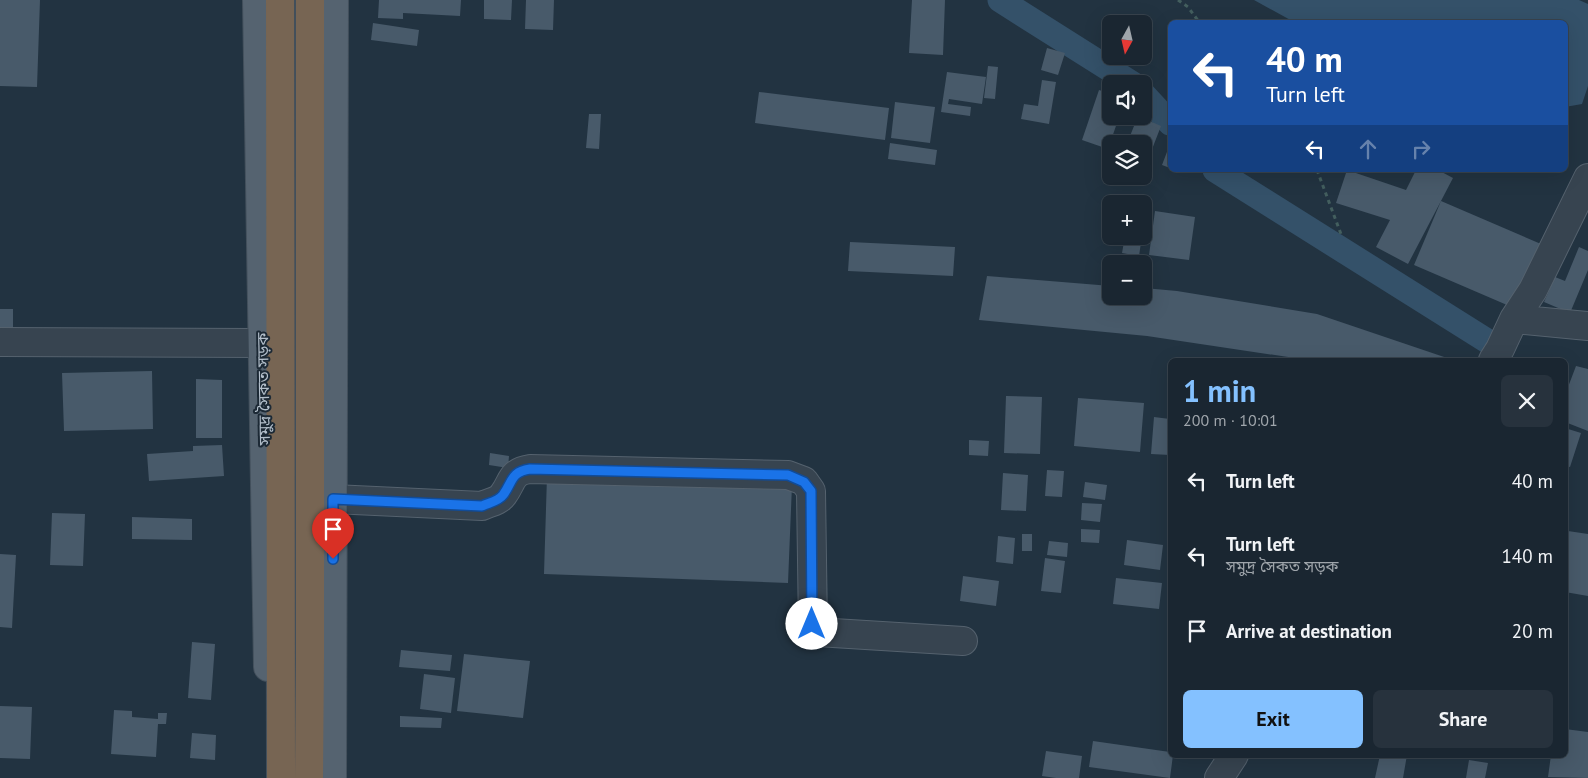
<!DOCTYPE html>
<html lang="en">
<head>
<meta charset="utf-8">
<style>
  :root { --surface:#1a2631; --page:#27323d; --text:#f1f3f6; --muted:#9fa5ab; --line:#38434d; --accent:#84c1ff }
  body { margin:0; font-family:"PT Sans","Noto Sans Bengali",sans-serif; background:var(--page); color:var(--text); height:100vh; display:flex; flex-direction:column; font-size:19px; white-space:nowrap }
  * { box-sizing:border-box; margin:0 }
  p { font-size:16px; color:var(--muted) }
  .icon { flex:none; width:28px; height:28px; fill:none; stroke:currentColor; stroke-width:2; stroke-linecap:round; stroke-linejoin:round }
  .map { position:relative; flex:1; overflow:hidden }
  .details { position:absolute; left:1168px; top:358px; width:400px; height:400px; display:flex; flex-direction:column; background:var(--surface); border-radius:8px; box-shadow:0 5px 20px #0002,0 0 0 1px var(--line) }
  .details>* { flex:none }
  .hud { position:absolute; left:1168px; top:20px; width:400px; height:152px; border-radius:8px; box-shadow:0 5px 20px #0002,0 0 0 1px var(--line); background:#1a4fa0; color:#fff; overflow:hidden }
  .needle { width:32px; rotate:188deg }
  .buttons { position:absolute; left:1102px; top:15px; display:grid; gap:10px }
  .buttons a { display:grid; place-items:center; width:50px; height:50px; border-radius:8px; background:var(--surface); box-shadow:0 5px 20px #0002,0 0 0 1px var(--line); font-size:25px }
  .pin { position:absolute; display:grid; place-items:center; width:42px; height:42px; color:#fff; margin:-51px -21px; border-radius:50% 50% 50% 0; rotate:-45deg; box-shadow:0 0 5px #0007 }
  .pin .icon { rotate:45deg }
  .me { position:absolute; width:55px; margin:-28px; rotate:0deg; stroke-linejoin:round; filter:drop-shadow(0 0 4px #0008) }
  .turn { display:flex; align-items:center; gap:18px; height:105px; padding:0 15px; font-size:22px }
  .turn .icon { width:65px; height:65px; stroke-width:2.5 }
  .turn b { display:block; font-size:35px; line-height:42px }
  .lanes { display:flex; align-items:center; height:48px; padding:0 15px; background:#0003; justify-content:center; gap:25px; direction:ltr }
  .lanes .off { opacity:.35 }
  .round { display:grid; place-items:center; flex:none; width:52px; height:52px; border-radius:8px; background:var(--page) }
  .headline { display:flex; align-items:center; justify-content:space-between; height:85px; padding:0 15px }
  h1 { font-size:30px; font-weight:700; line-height:38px; color:var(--accent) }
  .action { display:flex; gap:10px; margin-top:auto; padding:10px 15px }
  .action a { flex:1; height:58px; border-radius:8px; background:var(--accent); color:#111; font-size:20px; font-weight:700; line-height:58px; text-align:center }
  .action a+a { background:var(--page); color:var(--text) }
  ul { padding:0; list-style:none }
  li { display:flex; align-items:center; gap:15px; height:75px; padding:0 15px }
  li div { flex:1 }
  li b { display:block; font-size:19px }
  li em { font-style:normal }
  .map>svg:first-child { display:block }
  .water { fill:#345169 }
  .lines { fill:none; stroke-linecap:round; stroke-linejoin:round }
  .canal { stroke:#345169; stroke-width:25 }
  .building { fill:#485a6a }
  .minor-casing { stroke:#55626e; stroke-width:30 }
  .major-casing { stroke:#43505c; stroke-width:30 }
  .highway-casing { stroke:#424f5b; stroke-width:30 }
  .path { stroke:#435e5e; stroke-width:3; stroke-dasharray:4 4; stroke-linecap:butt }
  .minor { stroke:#374450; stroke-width:28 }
  .major { stroke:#556370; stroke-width:28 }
  .highway { stroke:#776553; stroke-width:28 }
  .route-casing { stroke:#114b97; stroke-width:12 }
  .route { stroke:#1a73e8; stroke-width:9 }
  .labels { text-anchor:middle; stroke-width:4; stroke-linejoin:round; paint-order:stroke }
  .street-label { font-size:16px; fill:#b3bfcb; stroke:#1c2935 }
</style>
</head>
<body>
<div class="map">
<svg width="1588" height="778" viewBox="0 0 1588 778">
  <rect width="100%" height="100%" fill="#223341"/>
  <!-- water -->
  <path class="water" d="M1254,0H1579L1588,4V86L1582,104L1565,107V22H1294Z"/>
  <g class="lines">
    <!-- canal -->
    <path class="canal" d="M1000,0L1133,84
      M1144,95L1170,123
      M1215,170L1500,349"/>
  </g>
  <!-- building -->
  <path class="building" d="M0,0H40L37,87L0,86Z
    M379,0H461L460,16L403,13V19L378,18Z
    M484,0H512L511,20L484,19Z
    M526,0H554L553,30L525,29Z
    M912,0H945L943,55L909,53Z
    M373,23L419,30L417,46L371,40Z
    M1047,48L1065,53L1058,75L1041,70Z
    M988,66L998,67L995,99L984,98Z
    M947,72L986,77L982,104L949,99L948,104L971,107L970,116L941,112Z
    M1042,80L1056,82L1049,124L1021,119L1024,104L1038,106Z
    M1099,90L1111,94V116H1130L1127,126L1117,123L1108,149L1082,140Z
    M759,92L889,108L885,140L755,123Z
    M895,102L935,107L930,143L891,138Z
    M589,114H601L599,149L586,148Z
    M1138,116L1161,126L1144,170V144H1115L1118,137L1128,141Z
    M890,143L937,150L935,165L888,159Z
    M1170,144V168L1162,165Z
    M1347,170L1406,190L1416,170H1438L1453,178L1408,264L1376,247L1390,220L1336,203Z
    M1441,201L1541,244L1514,308L1414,265Z
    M1155,211L1195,217L1189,260L1149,255Z
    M1125,236H1142L1139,256L1122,253Z
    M850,242L955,247L953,276L848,271Z
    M1579,247L1588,251V270L1570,313L1544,302L1555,277L1565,281Z
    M987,276L1111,286V296H1144V288L1177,291L1317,314L1453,360H1308L1147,336L979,320Z
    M0,309H13V331H0Z
    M1576,366L1588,369V431L1565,422V395Z
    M152,371L153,429L64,431L62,373Z
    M196,379L222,380V438H196Z
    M1006,396L1042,397L1040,454L1004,453Z
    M1078,398L1144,403L1140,452L1074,446Z
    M1154,417L1170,419V455L1151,454Z
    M1565,428L1581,433L1570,467L1565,466Z
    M969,440L989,441L988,456L969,455Z
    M222,445L224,476L149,481L147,454L193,451V446Z
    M490,453L509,456L508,468L489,465Z
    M1047,470L1064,471L1062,497L1045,496Z
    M1003,473L1028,475L1026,511L1001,510Z
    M547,476L792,485L788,583L544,574Z
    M1085,482L1107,485L1105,500L1083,497Z
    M1082,503L1102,504L1100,522L1081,520Z
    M52,513L85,514L83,566L50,565Z
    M132,517L192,519V540L132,539Z
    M1081,529L1100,530L1099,543L1081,542Z
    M1568,531L1588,534V596L1565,592V551Z
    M1022,534H1032V551H1022Z
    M998,536L1015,538L1013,564L996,562Z
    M1127,540L1163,545L1160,570L1124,565Z
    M1049,541L1068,543L1067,557L1047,555Z
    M0,554L16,555L12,628L0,627Z
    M1045,558L1065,561L1061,593L1041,591Z
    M963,576L999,581L996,606L960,601Z
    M1116,578L1162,583L1159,609L1113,604Z
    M192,642L215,644L211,700L188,698Z
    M401,650L452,655L450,671L399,667Z
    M464,654L530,661L523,718L457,711Z
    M424,674L455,678L451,713L420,709Z
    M0,706L32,707L30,759L0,758Z
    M114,710L132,711V717L158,719V713H167L166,724H158L156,757L111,754Z
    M400,716L442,718L441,728L400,727Z
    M1565,729L1588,732V778L1548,777L1551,755H1565Z
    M192,733L216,735L215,760L190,758Z
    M1093,741L1170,752V755H1173L1170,778L1089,767Z
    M1046,751L1082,756L1079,778H1056L1042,776Z
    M1380,755H1407L1403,778H1375Z
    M1469,760L1488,763L1485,778H1466Z"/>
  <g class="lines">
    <defs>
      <path id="minor" d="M1514,319L1588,326
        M0,342L262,343
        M1493,360L1500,349L1514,319L1533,290L1588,178
        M333,499L482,506C488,503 499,501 503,495C513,482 510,472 530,469L788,475L804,481L811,491L813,629L817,632L963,641
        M1219,778L1234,755"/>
      <path id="major" d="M257,0L268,667
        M332,778L334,0"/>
      <path id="highway" d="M280,0L281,778
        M309,778L310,658V0"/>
    </defs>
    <!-- minor casing -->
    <use href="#minor" class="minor-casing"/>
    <!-- major casing -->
    <use href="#major" class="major-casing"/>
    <!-- highway casing -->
    <use href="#highway" class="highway-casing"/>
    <!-- path -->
    <path class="path" d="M1178,0L1188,7L1199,22
      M1317,170L1341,234"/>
    <!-- minor -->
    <use href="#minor" class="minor"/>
    <!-- major -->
    <use href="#major" class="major"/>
    <!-- highway -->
    <use href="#highway" class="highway"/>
  </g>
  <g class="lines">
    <defs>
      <path id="route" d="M333,559V499L482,506C488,503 499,501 503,495C513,482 510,472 530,469L788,475L804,482L811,491L812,624"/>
    </defs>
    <!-- route casing -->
    <use href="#route" class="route-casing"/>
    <!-- route -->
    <use href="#route" class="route"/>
  </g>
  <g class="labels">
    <!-- street labels -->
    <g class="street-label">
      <text transform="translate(263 389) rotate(-91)" y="6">সমুদ্র সৈকত সড়ক</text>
    </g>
  </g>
</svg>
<div class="buttons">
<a><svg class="needle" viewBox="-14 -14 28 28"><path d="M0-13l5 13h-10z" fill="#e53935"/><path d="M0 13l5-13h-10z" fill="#9fa5ab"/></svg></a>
<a><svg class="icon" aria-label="sound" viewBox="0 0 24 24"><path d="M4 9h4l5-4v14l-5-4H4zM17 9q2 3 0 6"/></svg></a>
<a><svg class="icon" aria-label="layers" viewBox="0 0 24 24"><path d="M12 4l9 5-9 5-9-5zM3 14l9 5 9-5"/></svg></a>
<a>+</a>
<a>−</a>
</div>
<div class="pin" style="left:333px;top:559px;background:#d93025"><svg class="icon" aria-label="arrive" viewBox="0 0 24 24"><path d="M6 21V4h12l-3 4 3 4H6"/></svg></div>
<svg class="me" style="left:812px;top:624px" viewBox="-20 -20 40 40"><circle r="19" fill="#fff"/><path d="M0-13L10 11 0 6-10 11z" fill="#1a73e8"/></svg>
<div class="hud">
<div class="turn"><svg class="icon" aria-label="left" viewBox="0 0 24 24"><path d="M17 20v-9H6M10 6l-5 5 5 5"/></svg><div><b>40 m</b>Turn left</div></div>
<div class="lanes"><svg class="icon" aria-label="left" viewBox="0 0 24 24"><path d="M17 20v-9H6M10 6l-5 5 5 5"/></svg><svg class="icon off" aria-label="ahead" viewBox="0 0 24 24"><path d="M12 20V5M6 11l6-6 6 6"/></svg><svg class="icon off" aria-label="right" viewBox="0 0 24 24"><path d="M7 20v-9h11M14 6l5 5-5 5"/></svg></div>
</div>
<section class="details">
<div class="headline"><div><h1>1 min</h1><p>200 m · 10:01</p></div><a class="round"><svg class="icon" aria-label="close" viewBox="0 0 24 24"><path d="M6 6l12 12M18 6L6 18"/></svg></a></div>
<ul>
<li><svg class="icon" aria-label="left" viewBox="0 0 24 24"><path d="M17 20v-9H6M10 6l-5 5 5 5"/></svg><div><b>Turn left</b></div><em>40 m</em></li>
<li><svg class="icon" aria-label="left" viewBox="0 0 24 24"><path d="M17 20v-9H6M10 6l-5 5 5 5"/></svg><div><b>Turn left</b><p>সমুদ্র সৈকত সড়ক</p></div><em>140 m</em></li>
<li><svg class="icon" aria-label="arrive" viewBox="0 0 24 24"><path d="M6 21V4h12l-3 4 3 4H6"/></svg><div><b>Arrive at destination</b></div><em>20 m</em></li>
</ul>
<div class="action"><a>Exit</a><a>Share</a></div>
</section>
</div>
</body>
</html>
